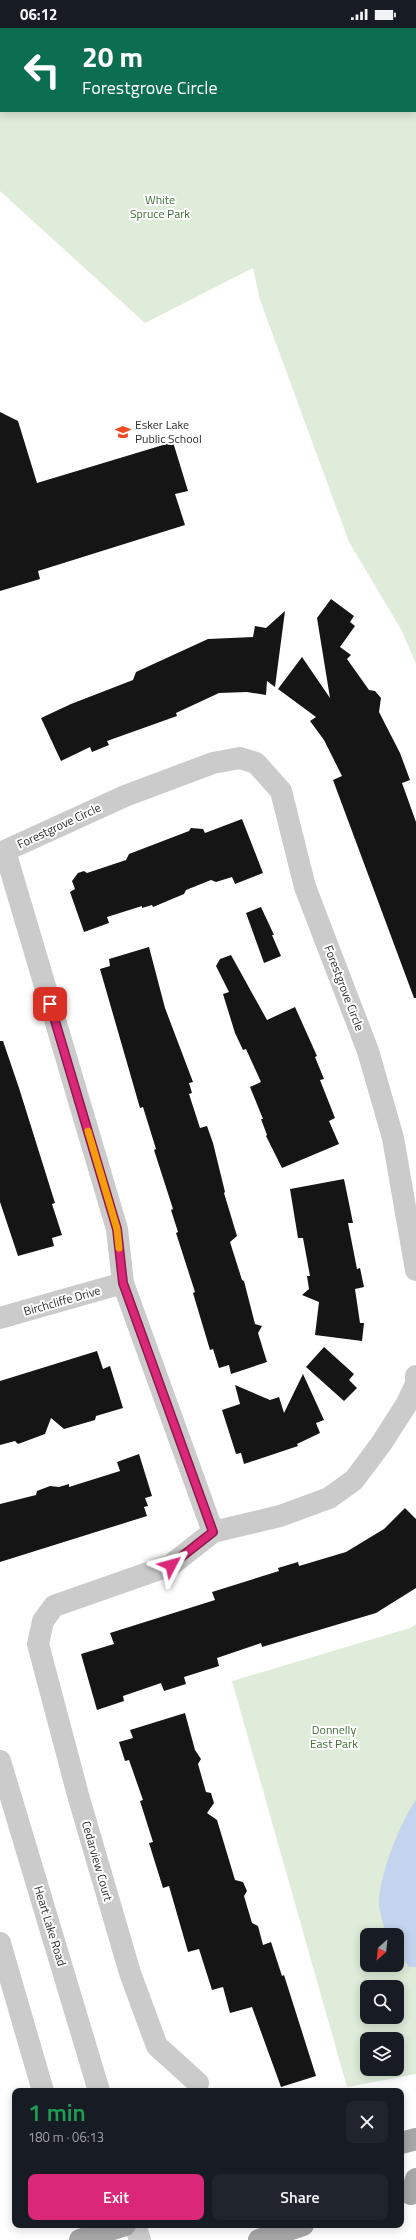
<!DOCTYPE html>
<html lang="en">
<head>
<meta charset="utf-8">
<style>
  :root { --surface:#171b24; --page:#20242c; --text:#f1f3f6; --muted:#9ea1a6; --accent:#db2777 }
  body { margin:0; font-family:"Titillium Web",sans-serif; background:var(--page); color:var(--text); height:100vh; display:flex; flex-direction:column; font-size:15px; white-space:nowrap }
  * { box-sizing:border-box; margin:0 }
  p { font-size:13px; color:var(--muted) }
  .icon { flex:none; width:22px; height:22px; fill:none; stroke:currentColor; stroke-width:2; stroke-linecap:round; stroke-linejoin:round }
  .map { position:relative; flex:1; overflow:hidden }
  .panel { position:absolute; left:12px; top:2060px; width:392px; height:140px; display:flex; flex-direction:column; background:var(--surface); border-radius:8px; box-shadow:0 2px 10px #0003 }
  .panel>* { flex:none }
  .top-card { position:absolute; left:0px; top:0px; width:416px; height:84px; box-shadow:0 2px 10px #0003; background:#0b6e4f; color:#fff; overflow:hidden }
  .needle { width:26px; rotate:207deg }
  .fabs { position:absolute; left:360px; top:1900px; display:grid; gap:8px }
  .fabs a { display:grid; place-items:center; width:44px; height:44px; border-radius:8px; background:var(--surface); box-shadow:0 2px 10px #0003; font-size:20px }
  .pin { position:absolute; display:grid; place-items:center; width:34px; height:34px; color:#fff; margin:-17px; border-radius:8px; box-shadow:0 2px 6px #0006 }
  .me { position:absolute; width:44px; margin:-22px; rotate:51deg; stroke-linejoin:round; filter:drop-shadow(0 0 3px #0008) }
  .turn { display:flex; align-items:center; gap:14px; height:84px; padding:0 16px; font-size:18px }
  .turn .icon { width:52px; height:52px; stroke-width:2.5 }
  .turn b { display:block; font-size:28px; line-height:34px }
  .round { display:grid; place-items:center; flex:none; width:42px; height:42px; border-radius:8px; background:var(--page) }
  .summary { display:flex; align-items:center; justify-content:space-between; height:68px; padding:0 16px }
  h1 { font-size:24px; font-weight:600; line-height:30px; color:#1e9e55 }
  .button { display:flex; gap:8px; margin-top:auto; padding:8px 16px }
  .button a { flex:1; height:46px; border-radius:8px; background:var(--accent); color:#fff; font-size:16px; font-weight:600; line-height:46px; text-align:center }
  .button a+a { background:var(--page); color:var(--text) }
  .status { display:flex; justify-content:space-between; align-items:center; height:28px; padding:0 20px; background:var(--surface); direction:ltr }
  .status svg { height:11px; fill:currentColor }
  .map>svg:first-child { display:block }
  .green { fill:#dfecda; fill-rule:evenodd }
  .water { fill:#c4d3ee }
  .building { fill:#151515 }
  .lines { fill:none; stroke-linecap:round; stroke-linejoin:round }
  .minor { stroke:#cbcbcb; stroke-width:22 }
  .major { stroke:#a6a6a6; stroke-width:22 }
  .route-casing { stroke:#8e194d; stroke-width:10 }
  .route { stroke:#db2777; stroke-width:7 }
  .slow { stroke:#f59e0b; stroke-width:7 }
  .labels { text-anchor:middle; stroke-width:4; stroke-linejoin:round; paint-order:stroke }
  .park-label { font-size:12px; fill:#426d38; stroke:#fff }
  .poi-label { font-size:12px; fill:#2e2e2e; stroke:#fff; text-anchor:start }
  .street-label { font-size:12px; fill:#2e2e2e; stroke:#fff }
</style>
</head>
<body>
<div class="status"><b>06:12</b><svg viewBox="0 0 49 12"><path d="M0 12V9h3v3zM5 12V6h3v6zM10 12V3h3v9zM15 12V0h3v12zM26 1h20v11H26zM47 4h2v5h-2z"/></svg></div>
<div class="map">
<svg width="416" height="2212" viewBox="0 0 416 2212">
  <rect width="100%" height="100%" fill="#fff"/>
  <!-- green -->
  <path class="green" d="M0,0H416V636L402,603L349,514L260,272L253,240L145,295L0,163ZM1,1H415V83H1Z
    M416,1596V2046L347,2059L232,1653L410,1600ZM367,1907H397V1937H367ZM367,1959H397V1989H367ZM367,2011H397V2041H367Z"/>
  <!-- water -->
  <path class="water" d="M416,1772V1939H409L397,1923V1907H386C384,1897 380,1887 379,1877C378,1850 400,1794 416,1772Z"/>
  <!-- building -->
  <path class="building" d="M0,384L18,393L37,455L173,414L188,463L175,466L185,497L38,543L40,551L0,563Z
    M331,571L354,588L350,594L355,598L340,619L351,627L347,631L369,662L375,663L381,670L379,684L400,725L410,752L402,755L416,794V970H414L333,752L342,748L324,712L310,693L316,689L278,661L302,629L330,670L317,590Z
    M285,583L275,659L267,653L266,667L247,664L219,665L176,685L177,688L107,713L109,717L92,724L90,719L61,733L41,690L71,676L133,652L136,644L208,611L253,609L255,598L266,600Z
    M242,791L263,845L235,856L232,849L216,854L211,852L186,862L184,866L153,879L152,877L142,880V878L107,889L109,895L84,904L70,864L75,861L72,853L78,845L84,843L87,845L126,832L129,826L189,803L191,800L203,801L205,805Z
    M261,879L274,907H272L281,928L264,935L246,885Z
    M149,919L165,980L193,1054L189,1055L192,1065L189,1066L200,1100L207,1098L213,1115L225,1164L224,1165L237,1208L230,1214L242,1252L244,1253L255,1296L262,1298L258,1305L267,1334L231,1346L229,1337L219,1340L213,1321L210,1322L193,1265L195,1264L176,1205L178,1204L171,1182L173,1181L154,1122L156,1121L143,1079L140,1080L100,941L110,938L109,931Z
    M231,927L267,992L295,979L317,1028L315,1029L324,1051L320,1052L335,1090L329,1093L339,1116L282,1140L266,1108L267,1107L261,1091H263L250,1059L261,1054L246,1021L243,1022L235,1005L223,966L229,964L216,938L220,931Z
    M0,1013H3L19,1060L55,1175L52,1176L62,1207L52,1210L54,1218L18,1228L0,1174Z
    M344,1151L353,1195H348L357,1241L360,1240L364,1259L355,1261L360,1295H364L362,1313L315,1307L319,1274L302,1267L309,1261L307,1248H310L303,1210H298L290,1161Z
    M324,1319L354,1346L349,1352L357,1360L344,1373L306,1339Z
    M97,1323L103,1341L110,1338L123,1380L96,1388L95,1392L64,1401L51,1390L45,1406L18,1416L15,1413L0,1417V1353Z
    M303,1346L324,1392L316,1395L320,1405L297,1416L298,1418L244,1436L241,1425L236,1426L222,1382L240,1376L235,1357L270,1372L279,1369L284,1385Z
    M139,1426L152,1468L145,1470L148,1478L144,1479L147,1488L0,1534V1476L36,1467L37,1463L50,1458L59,1459L69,1456V1459L120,1443L117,1434Z
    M405,1480L416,1491V1560L376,1585L262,1619L261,1615L217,1630L219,1638L184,1649L186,1656L164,1663L161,1655L123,1668L124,1673L97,1682L81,1626L114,1616L110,1605L215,1572L212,1564L279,1543L278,1540L298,1534L299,1538L346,1524L384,1501Z
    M185,1685L195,1722L201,1731L198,1736L206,1764L211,1765L214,1775L207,1785L217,1792L235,1852L243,1854L247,1863L244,1868L252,1895L258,1898L263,1917L271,1914L282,1948L284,1947L316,2048L281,2059L252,1979L230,1985L223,1959L212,1962L199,1921L188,1924L169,1858L163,1860L149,1815L153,1814L140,1773L143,1772L129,1732L125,1733L119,1714L133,1710L130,1702Z"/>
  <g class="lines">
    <!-- minor -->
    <path class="minor" d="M5,823L117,1201L123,1255L213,1504
      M0,825L125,768L213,735L240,730L256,735L281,763L305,859L368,1023L393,1110L416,1242
      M0,1290L123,1255
      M0,1733L99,2063
      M0,1915L43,2063
      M198,2055L157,2018L130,1945L78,1767L38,1616L43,1593L54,1578L171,1537L213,1504L280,1488L329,1470L354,1452L381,1416L406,1377L416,1356V1348
      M135,2197L140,2212"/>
    <!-- major -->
    <path class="major" d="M401,2115L416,2111
      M411,2166L416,2151
      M80,2212L125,2197
      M259,2212L303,2197"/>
  </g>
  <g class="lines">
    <defs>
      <path id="route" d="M50,976L117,1201L123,1255L213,1504L171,1537"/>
    </defs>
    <!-- route casing -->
    <use href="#route" class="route-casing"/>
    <!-- route -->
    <use href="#route" class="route"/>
    <!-- slow -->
    <path class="slow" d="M88,1103L117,1201L119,1220"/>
  </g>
  <!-- icons -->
  <defs>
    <symbol id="school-bare" viewBox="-9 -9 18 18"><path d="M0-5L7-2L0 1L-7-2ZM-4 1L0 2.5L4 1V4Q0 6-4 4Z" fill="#f34a21" stroke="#fff" stroke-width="2.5" paint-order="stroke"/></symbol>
  </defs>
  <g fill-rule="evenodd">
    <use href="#school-bare" x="112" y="393" width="22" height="22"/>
  </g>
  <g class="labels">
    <!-- park labels -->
    <g class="park-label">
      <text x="160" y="176">White<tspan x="160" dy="14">Spruce Park</tspan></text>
      <text x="334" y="1706">Donnelly<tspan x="334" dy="14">East Park</tspan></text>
    </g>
    <!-- poi labels -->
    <g class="poi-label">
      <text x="135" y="401">Esker Lake<tspan x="135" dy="14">Public School</tspan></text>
    </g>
    <!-- street labels -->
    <g class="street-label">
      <text transform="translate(59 798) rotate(-25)" y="4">Forestgrove Circle</text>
      <text transform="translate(344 960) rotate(69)" y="4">Forestgrove Circle</text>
      <text transform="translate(62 1273) rotate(-16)" y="4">Birchcliffe Drive</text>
      <text transform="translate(97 1833) rotate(74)" y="4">Cedarview Court</text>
      <text transform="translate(50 1898) rotate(73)" y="4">Heart Lake Road</text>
    </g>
  </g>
</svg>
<div class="fabs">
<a><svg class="needle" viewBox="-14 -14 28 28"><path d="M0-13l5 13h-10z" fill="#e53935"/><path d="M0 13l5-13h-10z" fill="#9ea1a6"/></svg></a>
<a><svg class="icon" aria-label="search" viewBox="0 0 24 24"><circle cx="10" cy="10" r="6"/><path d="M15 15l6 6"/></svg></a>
<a><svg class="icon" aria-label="layers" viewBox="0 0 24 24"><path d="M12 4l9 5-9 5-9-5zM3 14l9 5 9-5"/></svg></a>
</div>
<div class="pin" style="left:50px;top:976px;background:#d93025"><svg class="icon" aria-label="arrive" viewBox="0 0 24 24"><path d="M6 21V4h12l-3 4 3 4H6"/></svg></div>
<svg class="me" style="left:171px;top:1537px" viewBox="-20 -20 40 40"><path d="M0-17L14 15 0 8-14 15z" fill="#db2777" stroke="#fff" stroke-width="4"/></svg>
<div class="top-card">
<div class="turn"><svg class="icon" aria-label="left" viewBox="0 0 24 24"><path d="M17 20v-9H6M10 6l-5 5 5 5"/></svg><div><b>20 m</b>Forestgrove Circle</div></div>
</div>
<section class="panel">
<div class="summary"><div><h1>1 min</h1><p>180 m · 06:13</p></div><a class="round"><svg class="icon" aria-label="close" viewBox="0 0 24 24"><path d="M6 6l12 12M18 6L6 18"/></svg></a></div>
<div class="button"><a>Exit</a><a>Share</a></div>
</section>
</div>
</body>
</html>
